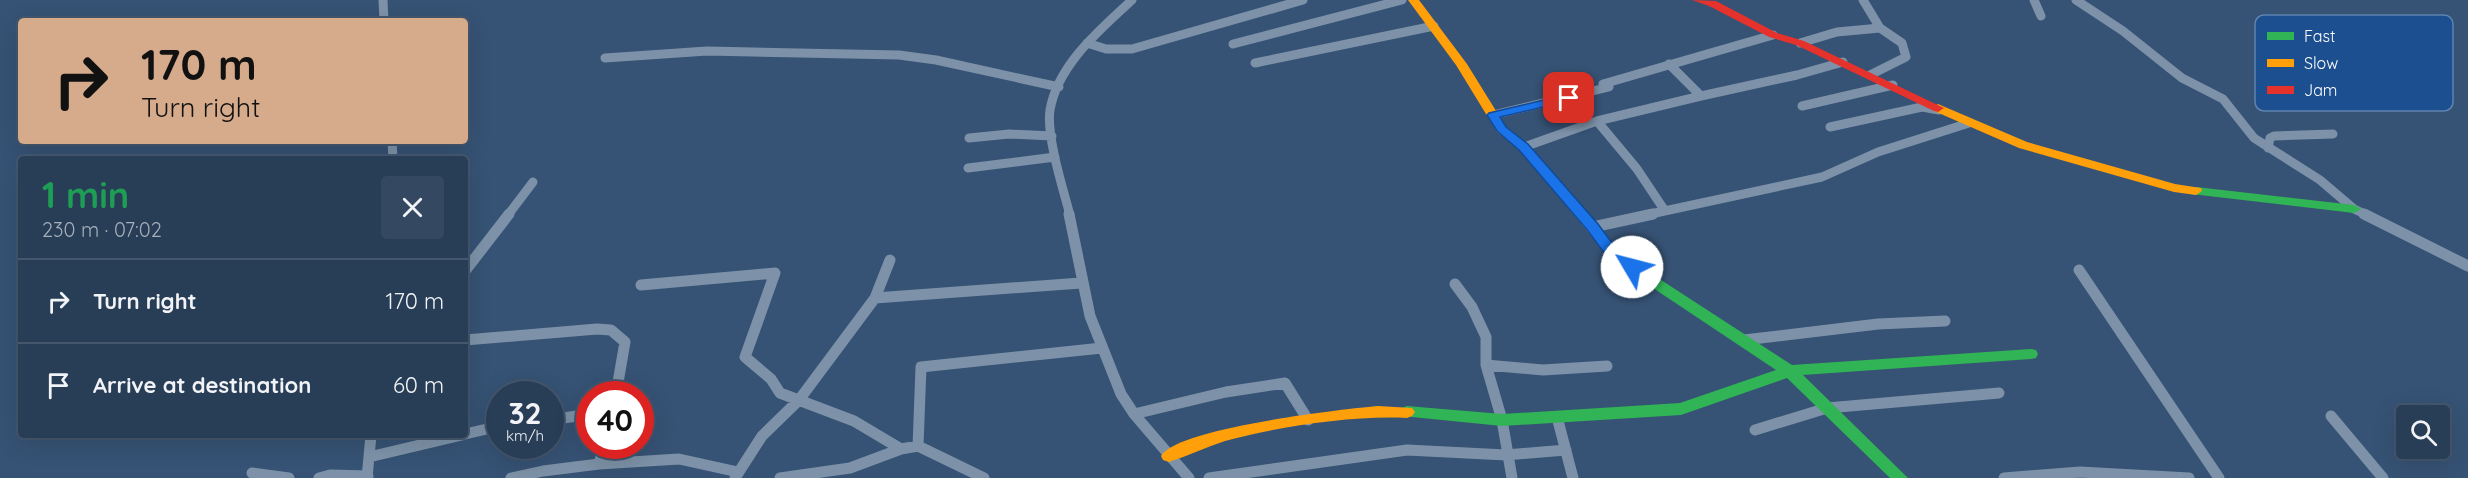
<!DOCTYPE html>
<html lang="en">
<head>
<meta charset="utf-8">
<style>
  :root { --surface:#283e57; --page:#344961; --text:#f1f3f6; --muted:#a5aeba; --line:#44576d }
  body { margin:0; font-family:Quicksand,sans-serif; background:var(--page); color:var(--text); height:100vh; display:flex; flex-direction:column; font-size:22px; white-space:nowrap }
  * { box-sizing:border-box; margin:0 }
  p { font-size:20px; color:var(--muted) }
  .icon { flex:none; width:33px; height:33px; fill:none; stroke:currentColor; stroke-width:2; stroke-linecap:round; stroke-linejoin:round }
  .map { position:relative; flex:1; overflow:hidden }
  .drawer { position:absolute; left:18px; top:156px; width:450px; height:282px; display:flex; flex-direction:column; background:var(--surface); border-radius:6px; box-shadow:0 6px 24px #0002,0 0 0 2px var(--line) }
  .drawer>* { flex:none }
  .hud { position:absolute; left:18px; top:18px; width:450px; height:126px; border-radius:6px; box-shadow:0 6px 24px #0002,0 0 0 2px var(--line); background:#d6ab8b; color:#111; overflow:hidden }
  .tools { position:absolute; left:2396px; top:405px; display:grid; gap:12px }
  .tools a { display:grid; place-items:center; width:54px; height:54px; border-radius:6px; background:var(--surface); box-shadow:0 6px 24px #0002,0 0 0 2px var(--line); font-size:30px }
  .speed { position:absolute; left:486px; top:381px; display:flex; gap:12px; font-size:30px; font-weight:700; text-align:center }
  .speed>* { display:grid; place-content:center; width:78px; height:78px; border-radius:50%; background:var(--surface); box-shadow:0 6px 24px #0002,0 0 0 2px var(--line); line-height:1 }
  .speed small { font-size:15px; font-weight:400 }
  .speed .limit { border:9px solid #d22; background:#fff; color:#111 }
  .pin { position:absolute; display:grid; place-items:center; width:51px; height:51px; color:#fff; margin:-26px; border-radius:12px; box-shadow:0 3px 9px #0006 }
  .me { position:absolute; width:66px; margin:-33px; rotate:307deg; stroke-linejoin:round; filter:drop-shadow(0 0 4px #0008) }
  .turn { display:flex; align-items:center; gap:21px; height:126px; padding:0 24px; font-size:27px }
  .turn .icon { width:78px; height:78px; stroke-width:2.5 }
  .turn b { display:block; font-size:42px; line-height:51px }
  .round { display:grid; place-items:center; flex:none; width:63px; height:63px; border-radius:6px; background:var(--page) }
  .summary { display:flex; align-items:center; justify-content:space-between; height:102px; padding:0 24px }
  h1 { font-size:36px; font-weight:700; line-height:45px; color:#1e9e55 }
  ul { padding:0; list-style:none }
  li { display:flex; align-items:center; gap:18px; height:84px; padding:0 24px; border-top:2px solid var(--line) }
  li div { flex:1 }
  li b { display:block; font-size:22px }
  li em { font-style:normal }
  .map>svg:first-child { display:block }
  .lines { fill:none; stroke-linecap:round; stroke-linejoin:round }
  .street-far1 { stroke:#7d92a8; stroke-width:9 }
  .street { stroke:#7d92a8; stroke-width:11 }
  .fast { fill:#30b455; fill-rule:evenodd }
  .slow { fill:#ff9f0a; fill-rule:evenodd }
  .jam { fill:#e5322d; fill-rule:evenodd }
  .route { fill:#1a73e8; stroke:#114b97; stroke-width:1.5 }
  .key { fill:#1b4f8f; stroke:#5f84b1; stroke-width:1.5 }
  .key-label { font-size:16px; fill:#fff }
</style>
</head>
<body>
<div class="map">
<svg width="2468" height="478" viewBox="0 0 2468 478">
  <rect width="100%" height="100%" fill="#365274"/>
  <g class="lines">
    <!-- street-far1 -->
    <path class="street-far1" d="M383,0L384,21
      M1863,0L1880,28L1902,43L1906,57L1870,75
      M2034,0L2041,16
      M2076,0L2123,31L2182,78L2223,99L2254,138L2320,180L2354,209L2367,215
      M1087,43L1106,49H1132L1303,0
      M1800,43L1837,32L1880,28
      M1233,44L1402,0
      M605,58L707,51L899,55L936,60L1059,87
      M1255,63L1434,26
      M1669,64L1701,96L1797,75L1843,62
      M1603,84L1773,35
      M1802,106L1893,85
      M1493,115L1609,87
      M1597,121L1637,169L1665,211
      M1830,127L1922,107L1939,110
      M969,138L1009,134L1052,136
      M392,141L393,159
      M1524,147L1597,121L1701,96
      M2268,148L2270,138L2274,136L2333,134
      M968,168L1055,157
      M508,215L533,182
      M1070,215C1063,189 1046,135 1050,110C1058,64 1100,30 1132,0
      M1646,215L1822,177L1878,152L1969,123"/>
    <!-- street -->
    <path class="street" d="M1069,214L1090,316L1121,394L1134,414L1189,478
      M2364,214L2468,266
      M1593,227L1653,214
      M2079,270L2219,478
      M465,271L509,214
      M1455,284L1472,307L1486,337V365L1502,420L1512,478
      M641,285L775,273L745,357L771,379L780,393L854,421L901,449L918,446L984,478
      M875,298L1081,283
      M465,340L597,329L611,330L625,342L616,394
      M1744,340L1878,324L1945,321
      M1486,365L1543,370L1607,366
      M1134,414L1226,392L1285,383L1308,420
      M2331,416L2383,478
      M1557,417L1573,478
      M550,420L590,414
      M1755,430L1827,408L1999,393
      M465,434L500,426
      M918,446L921,367L1102,348
      M369,457L462,435
      M599,464L604,446
      M252,473L289,478
      M319,478L330,475L368,476
      M367,478L371,435
      M511,478L543,471L599,464L679,459L738,472
      M735,478L762,436L799,400L875,298L890,260
      M780,478L850,468L901,449
      M1209,478L1407,450L1506,455L1566,450
      M2004,478L2080,472L2189,478"/>
    <!-- fast -->
    <path class="fast" d="M2196,187L2354,205L2361,209L2354,213L2191,194L2190,191Z
      M1602,236L1607,237L1618,252L1792,365L2031,349L2036,350L2038,354L2036,358L2031,359L1803,375L1908,478H1890L1787,378L1681,415L1502,426L1402,416L1399,412L1402,408L1407,406L1502,414L1680,403L1776,370L1608,258L1595,240Z"/>
    <!-- slow -->
    <path class="slow" d="M1408,0H1419L1467,64L1506,127L1528,144L1607,237L1609,240L1607,243H1597L1520,150L1497,132L1456,65Z
      M1938,104L2027,142L2175,184L2201,188L2202,191L2196,195L2174,192L2019,148L1934,111L1932,108Z
      M1378,406L1412,408L1415,412L1412,416L1407,418C1354,415 1276,427 1225,441C1206,447 1188,456 1169,462L1163,460L1161,456C1176,428 1343,409 1378,406Z"/>
    <!-- jam -->
    <path class="jam" d="M1692,0L1716,1L1777,33L1804,41L1944,108L1938,112L1934,111L1796,45L1769,37L1709,6Z"/>
  </g>
  <!-- route -->
  <path class="route" d="M1569,94L1573,95V100L1500,117L1506,127L1528,144L1598,224L1618,251L1639,267L1637,270H1628L1608,258L1588,231L1519,150L1497,131L1487,115L1489,113Z"/>
  <!-- legend -->
  <rect x="2255" y="15" width="198" height="96" rx="9" class="key"/>
  <rect x="2267" y="32" width="27" height="8" fill="#30b455"/>
  <rect x="2267" y="59" width="27" height="8" fill="#ff9f0a"/>
  <rect x="2267" y="86" width="27" height="8" fill="#e5322d"/>
  <g class="key-label">
    <text x="2304" y="42">Fast</text>
    <text x="2304" y="69">Slow</text>
    <text x="2304" y="96">Jam</text>
  </g>
</svg>
<div class="tools">
<a><svg class="icon" aria-label="search" viewBox="0 0 24 24"><circle cx="10" cy="10" r="6"/><path d="M15 15l6 6"/></svg></a>
</div>
<div class="speed"><div>32<small>km/h</small></div><div class="limit">40</div></div>
<div class="pin" style="left:1569px;top:98px;background:#d93025"><svg class="icon" aria-label="arrive" viewBox="0 0 24 24"><path d="M6 21V4h12l-3 4 3 4H6"/></svg></div>
<svg class="me" style="left:1632px;top:267px" viewBox="-20 -20 40 40"><circle r="19" fill="#fff"/><path d="M0-13L10 11 0 6-10 11z" fill="#1a73e8"/></svg>
<div class="hud">
<div class="turn"><svg class="icon" aria-label="right" viewBox="0 0 24 24"><path d="M7 20v-9h11M14 6l5 5-5 5"/></svg><div><b>170 m</b>Turn right</div></div>
</div>
<section class="drawer">
<div class="summary"><div><h1>1 min</h1><p>230 m · 07:02</p></div><a class="round"><svg class="icon" aria-label="close" viewBox="0 0 24 24"><path d="M6 6l12 12M18 6L6 18"/></svg></a></div>
<ul>
<li><svg class="icon" aria-label="right" viewBox="0 0 24 24"><path d="M7 20v-9h11M14 6l5 5-5 5"/></svg><div><b>Turn right</b></div><em>170 m</em></li>
<li><svg class="icon" aria-label="arrive" viewBox="0 0 24 24"><path d="M6 21V4h12l-3 4 3 4H6"/></svg><div><b>Arrive at destination</b></div><em>60 m</em></li>
</ul>
</section>
</div>
</body>
</html>
